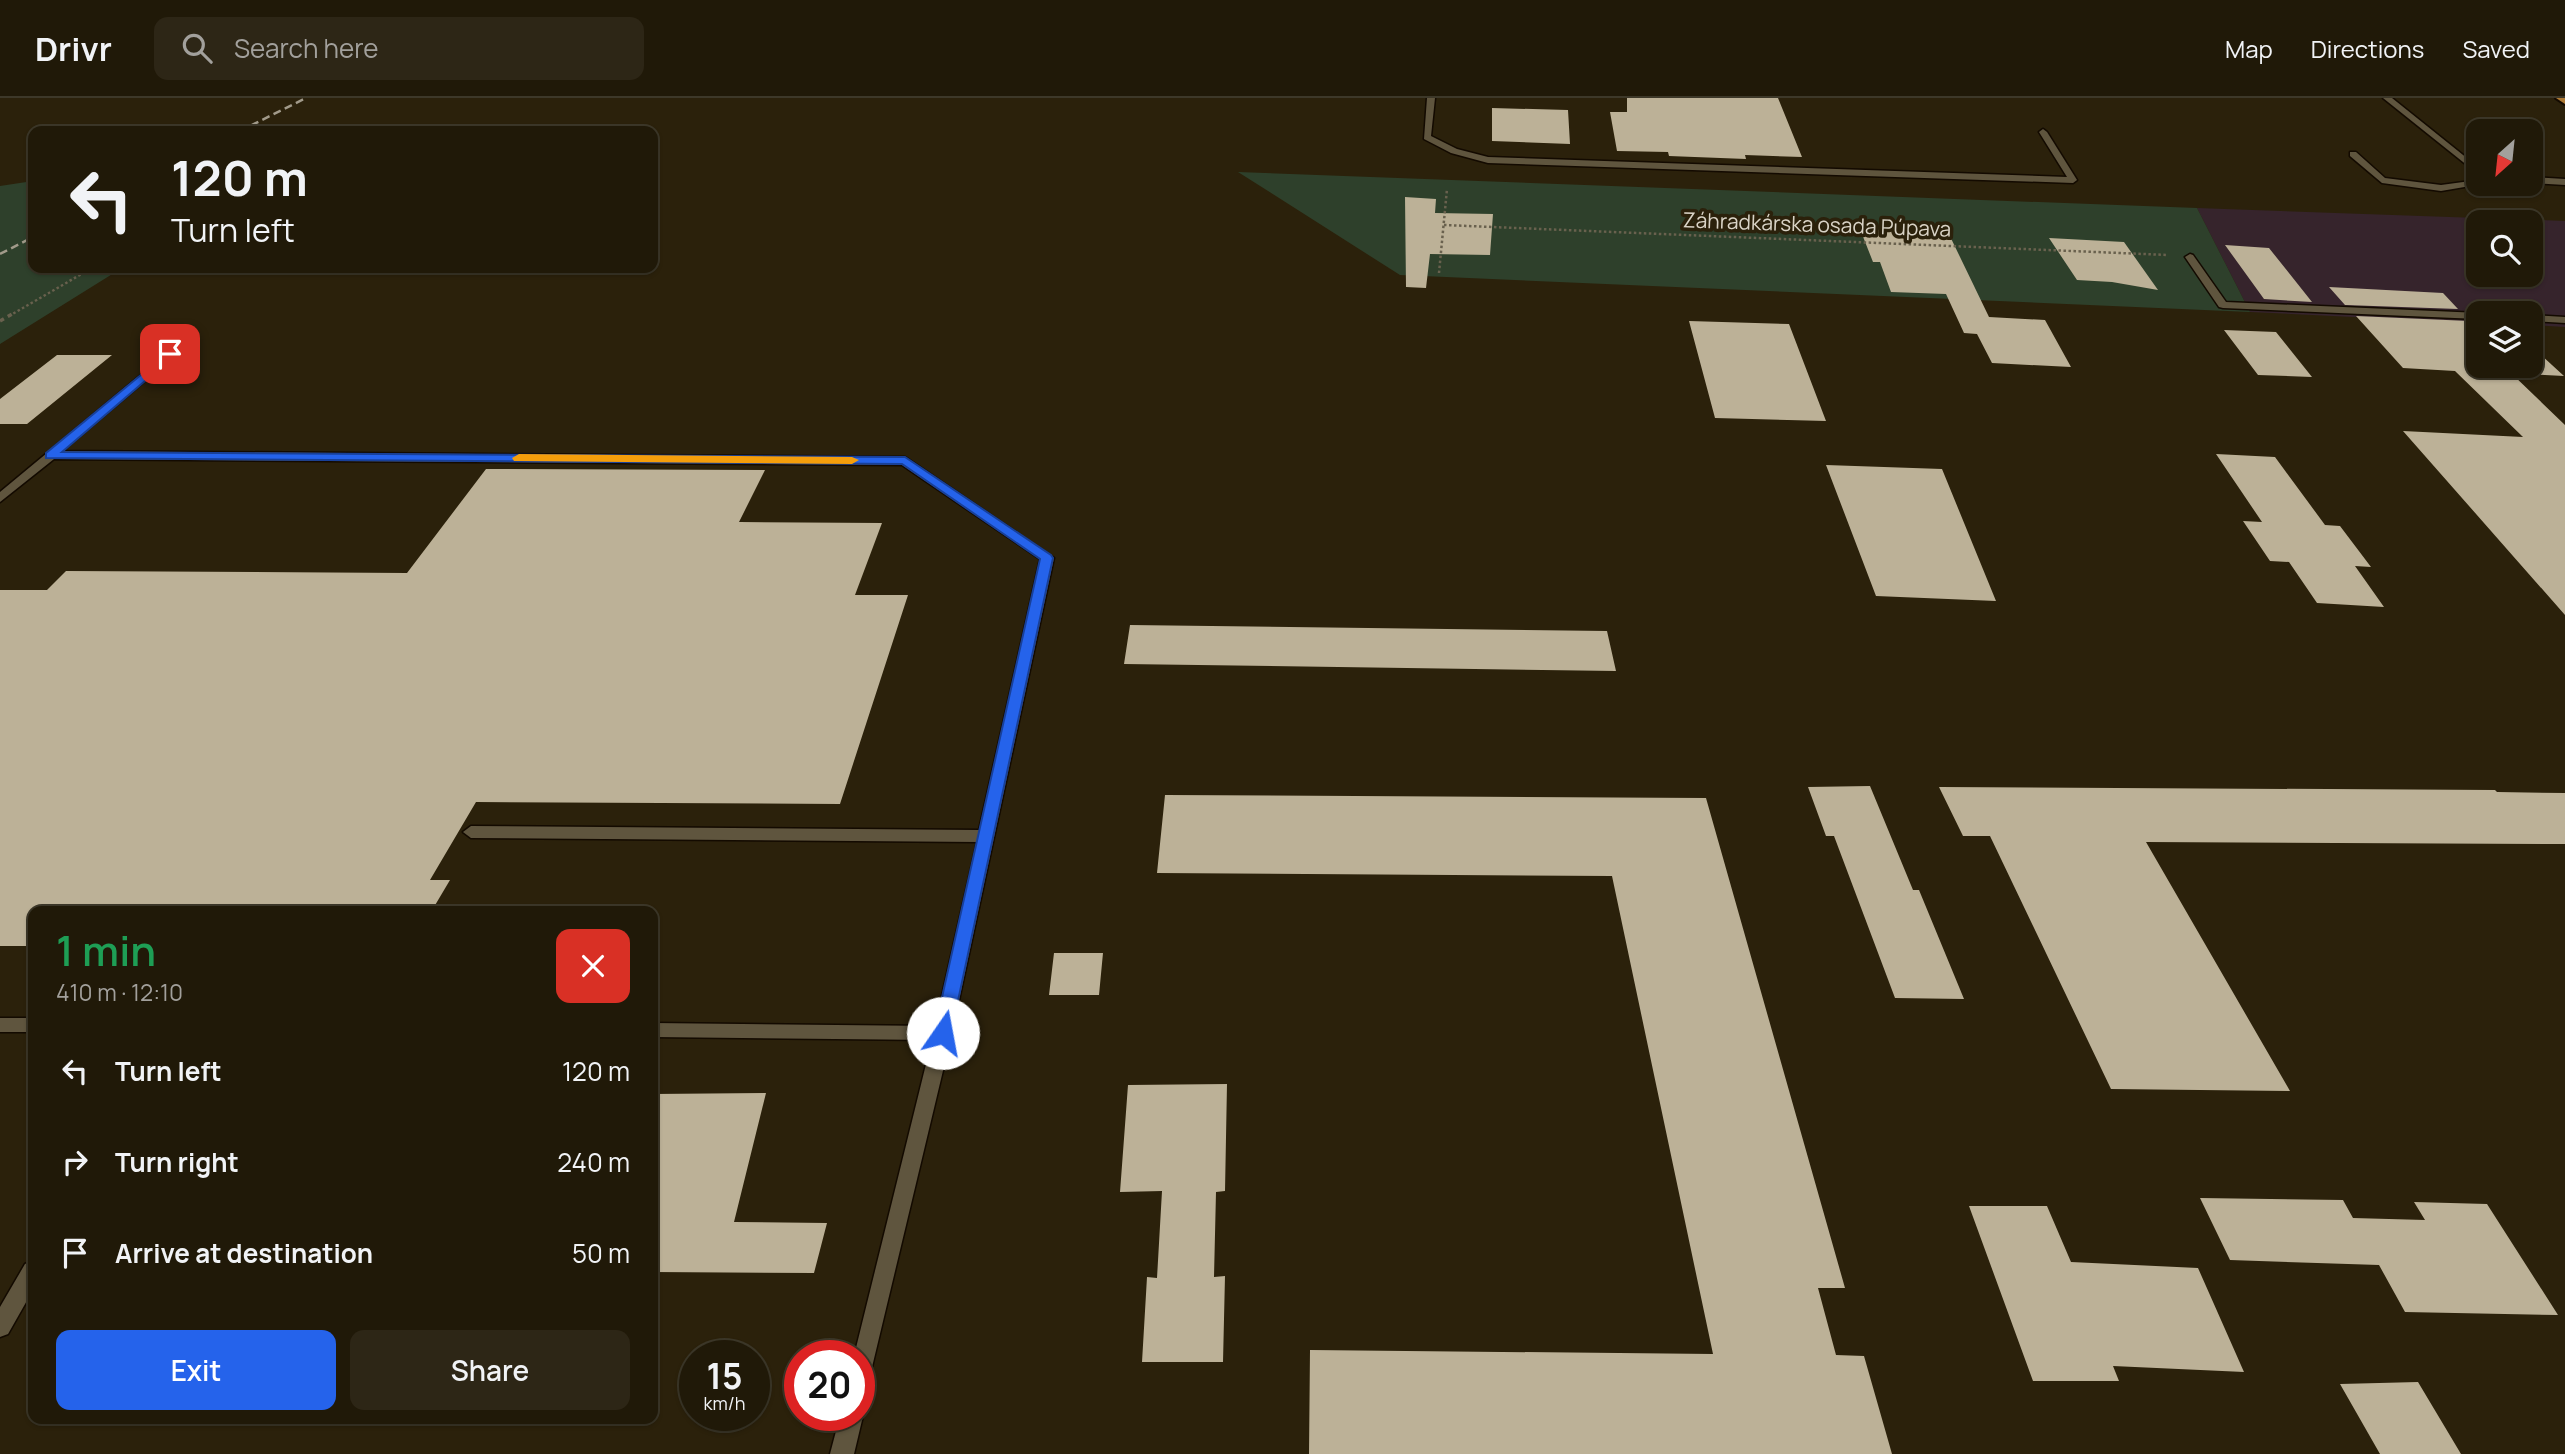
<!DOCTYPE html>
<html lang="en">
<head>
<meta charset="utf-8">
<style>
  :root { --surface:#201908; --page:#2d2616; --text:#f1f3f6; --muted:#a2a09c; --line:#3d3829; --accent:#2563eb }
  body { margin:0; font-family:Manrope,sans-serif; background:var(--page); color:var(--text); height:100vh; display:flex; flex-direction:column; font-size:26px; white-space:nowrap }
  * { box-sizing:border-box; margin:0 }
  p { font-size:23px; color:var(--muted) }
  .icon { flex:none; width:38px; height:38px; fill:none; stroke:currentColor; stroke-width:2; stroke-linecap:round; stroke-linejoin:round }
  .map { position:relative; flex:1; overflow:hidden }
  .drawer { position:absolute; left:28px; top:808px; width:630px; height:518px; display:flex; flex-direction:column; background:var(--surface); border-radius:14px; box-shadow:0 2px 5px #0004,0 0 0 2px var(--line) }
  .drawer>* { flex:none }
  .hud { position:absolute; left:28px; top:28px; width:630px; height:147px; border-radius:14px; box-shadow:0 2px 5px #0004,0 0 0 2px var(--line); background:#201908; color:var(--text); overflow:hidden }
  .needle { width:46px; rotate:207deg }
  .tools { position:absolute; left:2466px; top:21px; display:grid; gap:14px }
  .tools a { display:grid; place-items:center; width:77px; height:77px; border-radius:14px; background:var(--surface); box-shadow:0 2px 5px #0004,0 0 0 2px var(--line); font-size:35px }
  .speed { position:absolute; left:679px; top:1242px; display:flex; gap:14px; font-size:35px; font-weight:700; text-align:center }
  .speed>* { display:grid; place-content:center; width:91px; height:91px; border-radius:50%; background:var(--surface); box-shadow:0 2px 5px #0004,0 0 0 2px var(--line); line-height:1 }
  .speed small { font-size:18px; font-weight:400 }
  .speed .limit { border:10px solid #d22; background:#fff; color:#111 }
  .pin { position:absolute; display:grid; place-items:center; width:60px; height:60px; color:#fff; margin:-30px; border-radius:14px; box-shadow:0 4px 10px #0006 }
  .me { position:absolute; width:77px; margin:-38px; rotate:12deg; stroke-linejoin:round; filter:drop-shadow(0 0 5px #0008) }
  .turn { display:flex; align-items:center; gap:24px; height:147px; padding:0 28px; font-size:32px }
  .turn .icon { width:91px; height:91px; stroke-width:2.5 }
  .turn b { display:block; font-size:49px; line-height:60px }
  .round { display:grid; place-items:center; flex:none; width:74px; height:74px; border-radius:14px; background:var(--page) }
  .overview { display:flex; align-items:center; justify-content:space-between; height:119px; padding:0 28px }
  h1 { font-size:42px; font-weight:600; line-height:52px; color:#1e9e55 }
  .primary-button { display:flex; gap:14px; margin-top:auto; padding:14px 28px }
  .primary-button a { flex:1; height:80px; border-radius:14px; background:var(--accent); color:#fff; font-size:28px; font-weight:600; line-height:80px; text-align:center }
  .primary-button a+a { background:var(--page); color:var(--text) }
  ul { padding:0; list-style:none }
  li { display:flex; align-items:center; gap:21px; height:91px; padding:0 28px }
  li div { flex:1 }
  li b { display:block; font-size:26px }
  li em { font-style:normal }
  header { display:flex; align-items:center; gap:42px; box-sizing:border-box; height:98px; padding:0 35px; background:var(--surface); border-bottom:2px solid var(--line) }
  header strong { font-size:33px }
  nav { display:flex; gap:38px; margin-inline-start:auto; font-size:24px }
  .search { width:490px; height:63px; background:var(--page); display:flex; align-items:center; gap:18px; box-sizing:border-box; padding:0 24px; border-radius:14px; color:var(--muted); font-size:26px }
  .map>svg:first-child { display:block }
  .commercial { fill:#36242c; fill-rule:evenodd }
  .green { fill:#2e402b }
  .building { fill:#bcb197 }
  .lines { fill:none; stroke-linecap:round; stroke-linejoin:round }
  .service-casing { stroke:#130a00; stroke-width:3 }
  .primary-casing { stroke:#130a00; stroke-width:4 }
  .path-far1 { stroke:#69614e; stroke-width:2.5; stroke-dasharray:2.5 2.5; stroke-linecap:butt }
  .path { stroke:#69614e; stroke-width:3.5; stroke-dasharray:4.5 4.5; stroke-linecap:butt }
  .service { fill:#5f553e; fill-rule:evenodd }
  .primary { fill:#ae7a34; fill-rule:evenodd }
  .rail { stroke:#a19a8a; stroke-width:2.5; stroke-dasharray:8 4.5; stroke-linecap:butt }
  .route { fill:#2563eb; stroke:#184099; stroke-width:2 }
  .slow { fill:#f59e0b }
  .labels { text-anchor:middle; stroke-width:7; stroke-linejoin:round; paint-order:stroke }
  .far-street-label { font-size:21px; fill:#d9d3c6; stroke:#2b210b }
</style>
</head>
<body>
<header>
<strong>Drivr</strong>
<div class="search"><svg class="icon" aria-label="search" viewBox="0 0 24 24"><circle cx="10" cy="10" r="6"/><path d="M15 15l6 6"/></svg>Search here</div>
<nav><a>Map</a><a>Directions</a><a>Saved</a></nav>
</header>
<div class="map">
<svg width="2565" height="1356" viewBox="0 0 2565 1356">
  <rect width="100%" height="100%" fill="#2b210b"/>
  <!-- commercial -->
  <path class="commercial" d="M2197,110L2565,123V229L2531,227L2530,215H2478V225L2250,214ZM2478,124H2530V177H2478Z"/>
  <!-- green -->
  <path class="green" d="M1238,74L2197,110L2250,214L1400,177Z
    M33,83V170H122L0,246V88Z"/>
  <!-- building -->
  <path class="building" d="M1627,0H1778L1802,59L1745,57L1746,61L1669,58L1668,54L1617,53L1610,14H1627Z
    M1492,10L1568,12L1570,46L1492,43Z
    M1405,99L1436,101L1435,115L1493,116L1490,157L1430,156L1426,190L1406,189Z
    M1946,130L1989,219L2045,222L2071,269L1992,265L1977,236L1964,235L1946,196L1891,194L1880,164H1873L1860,131L1939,134Z
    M2049,140L2124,144L2158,192L2112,184L2077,182Z
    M2225,147L2269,150L2312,204L2264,201Z
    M2329,189L2443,195L2458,211L2345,207Z
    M2356,218L2469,223L2478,233V268H2530V247L2564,278L2511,275L2565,327V517L2403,333L2523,339L2455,273L2403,270Z
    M1689,223L1789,226L1826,323L1715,320Z
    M2224,232L2276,234L2312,279L2258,277Z
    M57,257H112L27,326H0V301Z
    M2216,356L2275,359L2325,427L2340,428L2371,469L2355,468L2384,509L2317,505L2289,464L2270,463L2243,423L2262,424Z
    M1826,367L1942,371L1996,503L1876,498Z
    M486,371L765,372L739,424L882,425L855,497H908L840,706L476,704L430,782H450L431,814H33V848H0V492H47L66,473L407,475Z
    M1130,527L1607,533L1616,573L1124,566Z
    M1870,688L1913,792H1919L1964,901L1895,900L1834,738H1826L1808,689Z
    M1939,689L2495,692L2497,694L2565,695V746L2146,744L2290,993L2111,991L1990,738H1963Z
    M1165,697L1706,700L1845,1190H1818L1836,1257L1864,1258L1892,1356H1309L1310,1252L1713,1256L1612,778L1157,775Z
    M1054,855H1103L1099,897H1049Z
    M1227,986L1225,1093L1216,1094L1214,1179L1225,1178L1223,1264H1142L1147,1179L1157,1180L1162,1093L1120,1094L1128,987Z
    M766,995L734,1124L827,1125L814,1175L653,1174V996Z
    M2200,1100L2343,1102L2353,1120L2425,1122L2414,1104L2487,1106L2558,1217L2405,1214L2379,1167L2230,1162Z
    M1969,1108H2047L2071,1164L2198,1170L2244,1274L2113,1268L2119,1283H2033Z
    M2418,1284L2461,1356H2380L2340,1286Z"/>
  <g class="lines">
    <defs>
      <path id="service" d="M1427,0H1435L1431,38L1457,51L1488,59L2067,79L2039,34L2043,31L2047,34L2077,82L2073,85L1488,65L1451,55L1424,41Z
        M2383,0H2392L2478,69V76Z
        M2350,54H2356L2385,80L2441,87L2478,82V86H2482L2441,93L2382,85L2350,58Z
        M2530,79L2565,81V87L2530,85Z
        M2190,156L2193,157L2226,204L2480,215L2478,221L2223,210L2219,209L2185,159Z
        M2530,217L2565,219V225L2530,223Z
        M170,253L174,254V258L62,353L905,359L1054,460L952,935L867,1290L859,1293V1258H854L932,942L653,939V925L935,928L977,744L471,740L463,734L471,728L979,732L1040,461L902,367L54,361L0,404V394Z
        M0,920H33V934H0Z
        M33,1163V1192L8,1236L0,1239V1209L25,1166Z
        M859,1310L863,1318L854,1356H830L840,1318H859Z"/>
      <path id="primary" d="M2556,0H2565V6Z"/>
    </defs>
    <!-- service casing -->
    <use href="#service" class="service-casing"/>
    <!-- primary casing -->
    <use href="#primary" class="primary-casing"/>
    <!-- path-far1 -->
    <path class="path-far1" d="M1444,127L2168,157
      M1439,175L1447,91
      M9,218L92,170"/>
    <!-- path -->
    <path class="path" d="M0,223L12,216"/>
    <!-- service -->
    <use href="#service" class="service"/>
    <!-- primary -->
    <use href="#primary" class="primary"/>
    <!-- rail -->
    <path class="rail" d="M240,33L306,0
      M0,156L33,139"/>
  </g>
  <!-- route -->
  <path class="route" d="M170,253L175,256L173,259L62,354L905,359L1051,457L1053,460L950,940L943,942L937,940L934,935L1040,461L902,366L46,360V355Z"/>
  <!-- slow -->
  <path class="slow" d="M519,356L852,359L859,362L852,366L514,363L512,360Z"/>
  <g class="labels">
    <!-- far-street labels -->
    <g class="far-street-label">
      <text transform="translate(1817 127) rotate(2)" y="7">Záhradkárska osada Púpava</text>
    </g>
  </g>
</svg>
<div class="tools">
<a><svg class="needle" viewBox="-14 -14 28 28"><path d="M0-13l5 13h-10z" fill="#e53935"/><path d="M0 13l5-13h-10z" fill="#a2a09c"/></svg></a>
<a><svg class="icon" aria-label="search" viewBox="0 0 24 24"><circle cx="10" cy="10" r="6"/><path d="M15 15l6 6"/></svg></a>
<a><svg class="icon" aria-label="layers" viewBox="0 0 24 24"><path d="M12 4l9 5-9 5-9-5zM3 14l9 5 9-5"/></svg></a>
</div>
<div class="speed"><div>15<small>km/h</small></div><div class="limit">20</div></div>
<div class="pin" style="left:170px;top:256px;background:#d93025"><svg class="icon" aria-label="arrive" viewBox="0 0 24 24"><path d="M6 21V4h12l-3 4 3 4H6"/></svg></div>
<svg class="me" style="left:943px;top:935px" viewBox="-20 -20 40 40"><circle r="19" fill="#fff"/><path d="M0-13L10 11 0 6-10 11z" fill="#2563eb"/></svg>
<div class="hud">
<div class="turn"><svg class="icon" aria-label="left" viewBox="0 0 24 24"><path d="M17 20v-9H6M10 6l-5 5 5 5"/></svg><div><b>120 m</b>Turn left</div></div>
</div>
<section class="drawer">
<div class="overview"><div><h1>1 min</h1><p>410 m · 12:10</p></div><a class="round" style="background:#d93025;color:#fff"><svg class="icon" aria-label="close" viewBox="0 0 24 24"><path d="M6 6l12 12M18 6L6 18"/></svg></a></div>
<ul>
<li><svg class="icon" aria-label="left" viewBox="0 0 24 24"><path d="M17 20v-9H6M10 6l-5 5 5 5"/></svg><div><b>Turn left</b></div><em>120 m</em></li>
<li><svg class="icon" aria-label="right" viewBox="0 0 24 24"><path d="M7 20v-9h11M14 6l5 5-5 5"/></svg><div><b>Turn right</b></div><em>240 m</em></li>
<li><svg class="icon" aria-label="arrive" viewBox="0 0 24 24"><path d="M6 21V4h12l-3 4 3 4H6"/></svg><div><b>Arrive at destination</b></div><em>50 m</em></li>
</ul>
<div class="primary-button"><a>Exit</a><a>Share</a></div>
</section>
</div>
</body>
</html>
